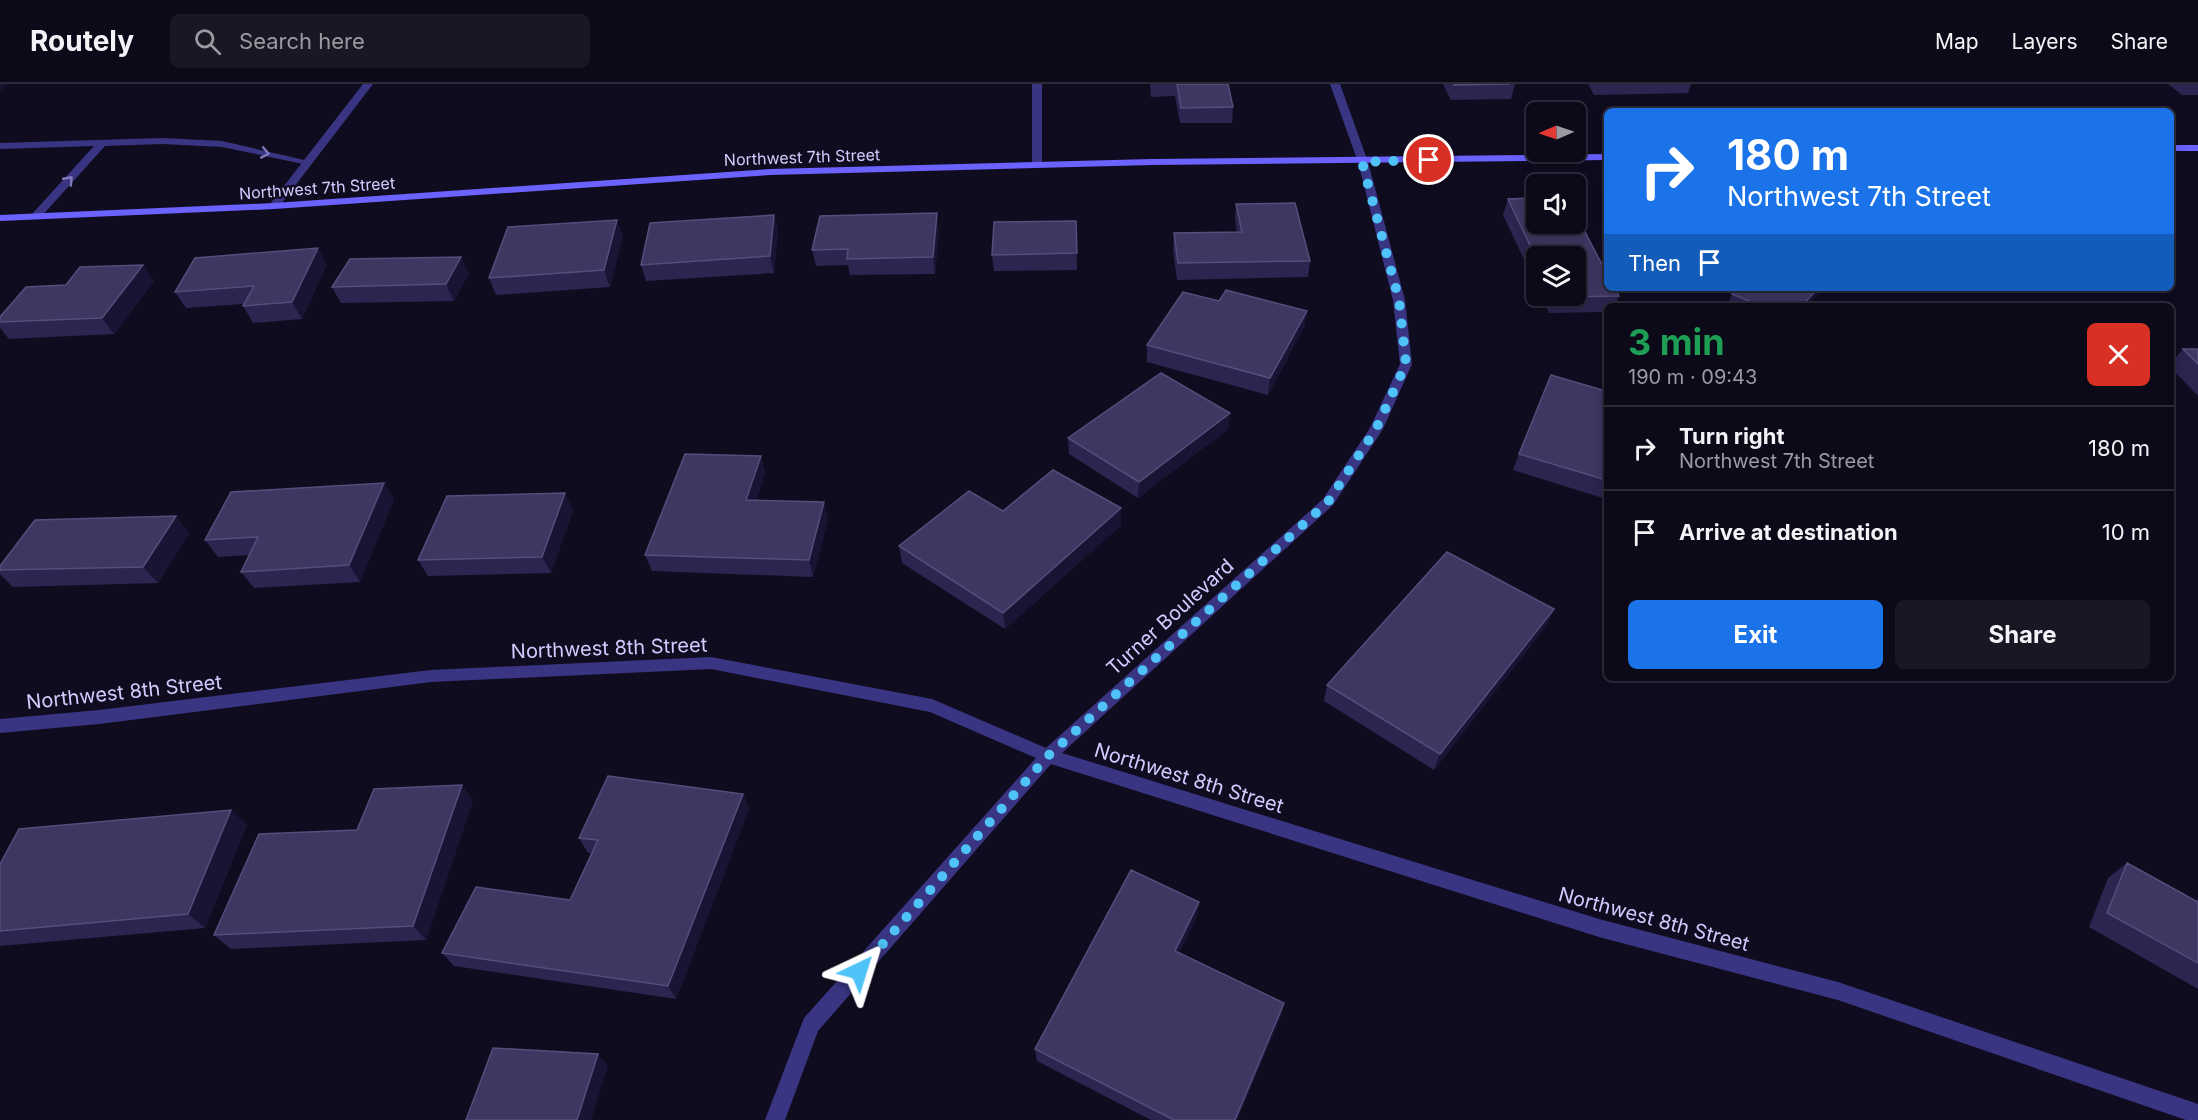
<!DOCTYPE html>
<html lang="en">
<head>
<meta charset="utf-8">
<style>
  :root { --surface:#0c0918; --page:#1a1725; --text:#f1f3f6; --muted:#9a9aa2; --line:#2c2a37; --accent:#1a73e8 }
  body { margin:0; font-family:Inter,sans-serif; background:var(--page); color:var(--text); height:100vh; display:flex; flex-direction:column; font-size:22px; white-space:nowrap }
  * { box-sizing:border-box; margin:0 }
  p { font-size:20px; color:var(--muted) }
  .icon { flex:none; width:33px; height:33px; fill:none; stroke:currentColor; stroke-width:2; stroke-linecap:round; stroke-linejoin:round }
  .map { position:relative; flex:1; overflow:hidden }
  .side { position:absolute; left:1604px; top:219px; width:570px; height:378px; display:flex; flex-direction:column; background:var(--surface); border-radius:9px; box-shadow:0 3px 15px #0003,0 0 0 2px var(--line) }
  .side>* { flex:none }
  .top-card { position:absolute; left:1604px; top:24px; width:570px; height:183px; border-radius:9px; box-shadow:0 3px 15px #0003,0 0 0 2px var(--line); background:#1a73e8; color:#fff; overflow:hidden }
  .needle { width:39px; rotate:268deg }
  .fabs { position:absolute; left:1526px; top:18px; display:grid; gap:12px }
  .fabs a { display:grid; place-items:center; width:60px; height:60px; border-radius:9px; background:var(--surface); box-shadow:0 3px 15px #0003,0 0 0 2px var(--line); font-size:30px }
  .pin { position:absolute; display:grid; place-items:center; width:51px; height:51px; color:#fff; margin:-26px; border:3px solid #fff; border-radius:50%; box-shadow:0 2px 6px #0007 }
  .me { position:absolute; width:66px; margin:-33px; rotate:41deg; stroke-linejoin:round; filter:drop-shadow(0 0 4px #0008) }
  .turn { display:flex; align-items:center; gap:21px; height:126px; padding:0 24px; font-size:27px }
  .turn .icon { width:78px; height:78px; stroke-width:2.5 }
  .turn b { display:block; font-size:42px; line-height:51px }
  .then { display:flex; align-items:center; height:57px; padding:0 24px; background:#0003; gap:12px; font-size:22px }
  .round { display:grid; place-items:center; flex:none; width:63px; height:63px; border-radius:9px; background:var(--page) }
  .summary { display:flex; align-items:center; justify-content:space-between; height:102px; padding:0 24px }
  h1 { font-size:36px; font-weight:700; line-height:45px; color:#1e9e55 }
  .action { display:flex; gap:12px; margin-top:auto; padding:12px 24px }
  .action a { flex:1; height:69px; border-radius:9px; background:var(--accent); color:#fff; font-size:24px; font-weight:700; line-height:69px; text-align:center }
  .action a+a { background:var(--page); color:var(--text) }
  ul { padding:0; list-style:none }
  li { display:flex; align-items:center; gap:18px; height:84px; padding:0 24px; border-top:2px solid var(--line) }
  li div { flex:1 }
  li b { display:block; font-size:22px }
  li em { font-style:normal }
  header { display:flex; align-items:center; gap:36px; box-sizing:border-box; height:84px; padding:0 30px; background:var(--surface); border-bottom:2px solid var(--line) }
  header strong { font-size:28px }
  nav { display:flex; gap:33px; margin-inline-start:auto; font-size:21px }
  .search { width:420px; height:54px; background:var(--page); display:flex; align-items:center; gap:15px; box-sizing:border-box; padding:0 21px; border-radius:9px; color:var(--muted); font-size:22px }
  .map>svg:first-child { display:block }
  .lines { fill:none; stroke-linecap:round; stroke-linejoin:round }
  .lane { fill:#3a3582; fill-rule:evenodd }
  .street { fill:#3a3582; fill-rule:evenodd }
  .secondary { fill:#6b62ff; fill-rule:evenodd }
  .wall { fill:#2d244f }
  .shaded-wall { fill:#1a1334 }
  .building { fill:#3f3662; stroke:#564d7b; stroke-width:1.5 }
  .oneway { stroke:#7f78ba }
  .route { stroke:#4fc3f7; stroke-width:10; stroke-dasharray:0 18 }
  .labels { text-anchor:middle; stroke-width:4.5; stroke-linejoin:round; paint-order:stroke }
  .far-street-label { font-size:16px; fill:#d3cbff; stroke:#100c20 }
  .street-label { font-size:20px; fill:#d3cbff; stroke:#100c20 }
</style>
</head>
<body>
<header>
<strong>Routely</strong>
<div class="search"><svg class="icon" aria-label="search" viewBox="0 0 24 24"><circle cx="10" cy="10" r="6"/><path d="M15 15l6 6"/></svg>Search here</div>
<nav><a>Map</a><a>Layers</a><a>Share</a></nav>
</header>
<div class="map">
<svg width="2198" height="1036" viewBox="0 0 2198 1036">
  <rect width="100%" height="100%" fill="#100c20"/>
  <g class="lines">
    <!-- lane -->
    <path class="lane" d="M1032,0H1042V81L1037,84L1032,81Z
      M162,54L222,57L313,78L308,81L222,63L162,60L105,62L40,134L36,135L31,132L32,130L94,62L0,65V59Z"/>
    <!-- street -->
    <path class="street" d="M363,0H373L278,124H270V120Z
      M1330,0H1340L1368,78L1405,216L1412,280L1383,345L1333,421L1062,669L1599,835L1838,898L2198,1020V1036H2186L1838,916L1599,853L1051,680L818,947L785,1036H765L804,934L1036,674L930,628L711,585L431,598L99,640L0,649V635L99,626L431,586L711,573L932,615L1046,664L1323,415L1370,344L1400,280L1393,216L1358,78Z"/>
    <!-- secondary -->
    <path class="secondary" d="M2170,61H2198V67H2170Z
      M1606,70V76L1152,81L770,91L274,125L0,137V131L274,119L770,85L1152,75Z"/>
  </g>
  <!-- wall -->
  <path class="wall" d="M1150,0H1228L1233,23L1232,39H1180L1175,12L1151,13Z
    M1443,0H1515L1511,15L1451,16Z
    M1588,0H1691L1688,9L1594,11Z
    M2168,0H2198V11H2182Z
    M1508,115L1619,212L1615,222H1606V228L1549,229L1541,212H1575L1536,172V201L1503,131Z
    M1236,120L1310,177L1308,193L1177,196L1173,166L1174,149L1237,148L1235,136Z
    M774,131L778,147L774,189L646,197L641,181Z
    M1076,137L1077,186L994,187L992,171Z
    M939,146L935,190L850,191L848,181L816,182L812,166Z
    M623,152L610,203L496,211L489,194Z
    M327,180L302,235L253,239L243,222L244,220L186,224L175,208Z
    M469,189L454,217L341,219L332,203Z
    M154,197L114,250L9,255L0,244V233L66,201Z
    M1732,210L1808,222H1727Z
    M1219,217L1307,227L1304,243L1268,311L1147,278V261Z
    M2183,265H2198V312L2170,283V280Z
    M1606,307V415L1513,386L1519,370Z
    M1228,345L1138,414L1069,370L1068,354Z
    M761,372L765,389L756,416L828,435L813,493L652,487L645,471Z
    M384,399L394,415L360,498L254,504L241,488L249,471L218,473L205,456Z
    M1121,424V441L1005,545L902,479L899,462L1003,427Z
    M573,426L551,489L428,492L418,476Z
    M189,449L158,499L13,503L0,490V482Z
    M1554,525L1547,541L1434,686L1324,617L1327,601Z
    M743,710L749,725L676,915L454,882L442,869L570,816L592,769H588L579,754Z
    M473,716L426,856L231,865L214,851L357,746Z
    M247,741L205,844L0,862V780Z
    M2127,779L2197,817L2198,813V905L2089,843L2108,794Z
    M1199,818L1197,832L1179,869L1284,919L1281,932L1237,1036H1151L1037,977L1035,965Z"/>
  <!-- shaded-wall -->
  <path class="shaded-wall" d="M0,0H8L0,7Z
    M937,129L939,146L935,190L933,173Z
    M774,131L778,147L774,189L770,172Z
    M617,136L623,152L610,203L604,186Z
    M318,164L327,180L302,235L292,218Z
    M461,173L469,189L454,217L446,200Z
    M143,181L154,197L114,250L102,234Z
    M1818,204H1824L1808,222H1802Z
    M1307,227L1304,243L1268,311L1270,294Z
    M1230,329L1228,345L1138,414L1139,398Z
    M761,372L765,389L751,432L746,416Z
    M384,399L394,415L360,498L349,481Z
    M565,409L573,426L551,489L542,473Z
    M824,418L828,435L813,493L809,476Z
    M1121,424V441L1005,545L1003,529Z
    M176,432L189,449L158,499L143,483Z
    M1554,525L1547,541L1434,686L1440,670Z
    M462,701L473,716L426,856L413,842Z
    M743,710L749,725L676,915L668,902Z
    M231,726L247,741L205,844L188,830Z
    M1199,818L1197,832L1173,881L1175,867Z
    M1284,919L1281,932L1237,1036H1235Z
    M598,970L608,982L591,1036H577Z"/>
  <!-- building -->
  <path class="building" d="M1177,0H1228L1233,23L1181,24Z
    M1454,0H1510L1454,1Z
    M1536,114V140H1575V129L1606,188V204H1615L1619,212L1555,213L1554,212H1575V172H1536V174L1508,115Z
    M1295,119L1310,177L1178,179L1174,149L1242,148L1236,120Z
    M937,129L933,173L847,175L848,165L812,166L820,132Z
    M774,131L770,172L641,181L650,139Z
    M617,136L604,186L489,194L508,143Z
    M1076,137L1077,169L992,171L994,138Z
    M318,164L292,218L243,222L254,202L175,208L195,174Z
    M461,173L446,200L332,203L350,175Z
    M143,181L102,234L0,238V233L26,203L66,201L80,183Z
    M1738,204H1818L1802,222H1761L1732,210Z
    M1226,206L1307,227L1270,294L1147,261L1183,208L1219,217Z
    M2183,265H2198V280Z
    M1161,289L1230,329L1139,398L1068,354Z
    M1551,291L1606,307V396L1519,370Z
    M685,370L761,372L746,416L824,418L809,476L645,471Z
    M1053,386L1121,424L1003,529L899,462L969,407L1003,427Z
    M384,399L349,481L241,488L258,453L205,456L231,408Z
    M565,409L542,473L418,476L447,412Z
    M176,432L143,483L0,486V482L35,436Z
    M1447,468L1554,525L1440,670L1327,601Z
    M608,692L743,710L668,902L442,869L476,803L570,816L598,756L579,754Z
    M462,701L413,842L214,851L259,750L357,746L374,705Z
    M231,726L188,830L0,847V780L19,745Z
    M2127,779L2198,818V879L2107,829Z
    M1131,786L1199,818L1175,867L1284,919L1235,1036H1174L1035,965Z
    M493,964L598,970L577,1036H466Z"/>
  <!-- one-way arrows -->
  <defs><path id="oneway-chevron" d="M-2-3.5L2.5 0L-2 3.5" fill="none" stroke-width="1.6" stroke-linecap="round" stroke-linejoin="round" transform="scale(1.5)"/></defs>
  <g class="oneway">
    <use href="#oneway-chevron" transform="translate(265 69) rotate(11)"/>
    <use href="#oneway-chevron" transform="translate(69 96) rotate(-48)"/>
  </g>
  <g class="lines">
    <!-- route -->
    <path class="route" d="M859,887L1048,672L1328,418L1376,345L1406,280L1399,216L1362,78L1429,76"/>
  </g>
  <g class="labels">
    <!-- far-street labels -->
    <g class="far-street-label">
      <text transform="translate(802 73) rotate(-2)" y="6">Northwest 7th Street</text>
      <text transform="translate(317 104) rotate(-4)" y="6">Northwest 7th Street</text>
    </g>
    <!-- street labels -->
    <g class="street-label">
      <text transform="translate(1170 533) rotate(-42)" y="7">Turner Boulevard</text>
      <text transform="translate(609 564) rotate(-2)" y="7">Northwest 8th Street</text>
      <text transform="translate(124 608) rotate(-6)" y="7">Northwest 8th Street</text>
      <text transform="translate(1189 694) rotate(17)" y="7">Northwest 8th Street</text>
      <text transform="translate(1654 835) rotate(15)" y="7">Northwest 8th Street</text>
    </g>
  </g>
</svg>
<div class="fabs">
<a><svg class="needle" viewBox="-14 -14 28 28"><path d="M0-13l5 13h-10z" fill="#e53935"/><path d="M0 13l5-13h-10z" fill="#9a9aa2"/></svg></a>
<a><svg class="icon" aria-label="sound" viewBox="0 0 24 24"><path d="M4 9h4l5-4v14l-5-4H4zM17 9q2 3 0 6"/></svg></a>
<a><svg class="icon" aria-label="layers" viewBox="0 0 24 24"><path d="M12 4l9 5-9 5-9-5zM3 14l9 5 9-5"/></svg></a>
</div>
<div class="pin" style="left:1429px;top:76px;background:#d93025"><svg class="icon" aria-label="arrive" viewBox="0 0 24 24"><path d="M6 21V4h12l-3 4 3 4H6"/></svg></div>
<svg class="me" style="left:859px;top:887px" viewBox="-20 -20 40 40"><path d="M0-17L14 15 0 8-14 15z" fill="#4fc3f7" stroke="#fff" stroke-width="4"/></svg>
<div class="top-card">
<div class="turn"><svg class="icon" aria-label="right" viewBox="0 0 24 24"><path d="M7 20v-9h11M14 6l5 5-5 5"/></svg><div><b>180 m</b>Northwest 7th Street</div></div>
<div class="then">Then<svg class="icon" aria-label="arrive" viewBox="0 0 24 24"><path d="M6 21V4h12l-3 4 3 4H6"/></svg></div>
</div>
<section class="side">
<div class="summary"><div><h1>3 min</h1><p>190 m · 09:43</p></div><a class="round" style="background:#d93025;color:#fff"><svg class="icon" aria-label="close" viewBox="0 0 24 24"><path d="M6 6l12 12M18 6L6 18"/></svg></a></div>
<ul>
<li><svg class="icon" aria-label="right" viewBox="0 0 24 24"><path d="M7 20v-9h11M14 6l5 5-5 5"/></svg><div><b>Turn right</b><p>Northwest 7th Street</p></div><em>180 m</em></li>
<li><svg class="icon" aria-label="arrive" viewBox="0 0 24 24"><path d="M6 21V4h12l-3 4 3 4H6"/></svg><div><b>Arrive at destination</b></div><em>10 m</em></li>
</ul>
<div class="action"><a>Exit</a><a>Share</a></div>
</section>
</div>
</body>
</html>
